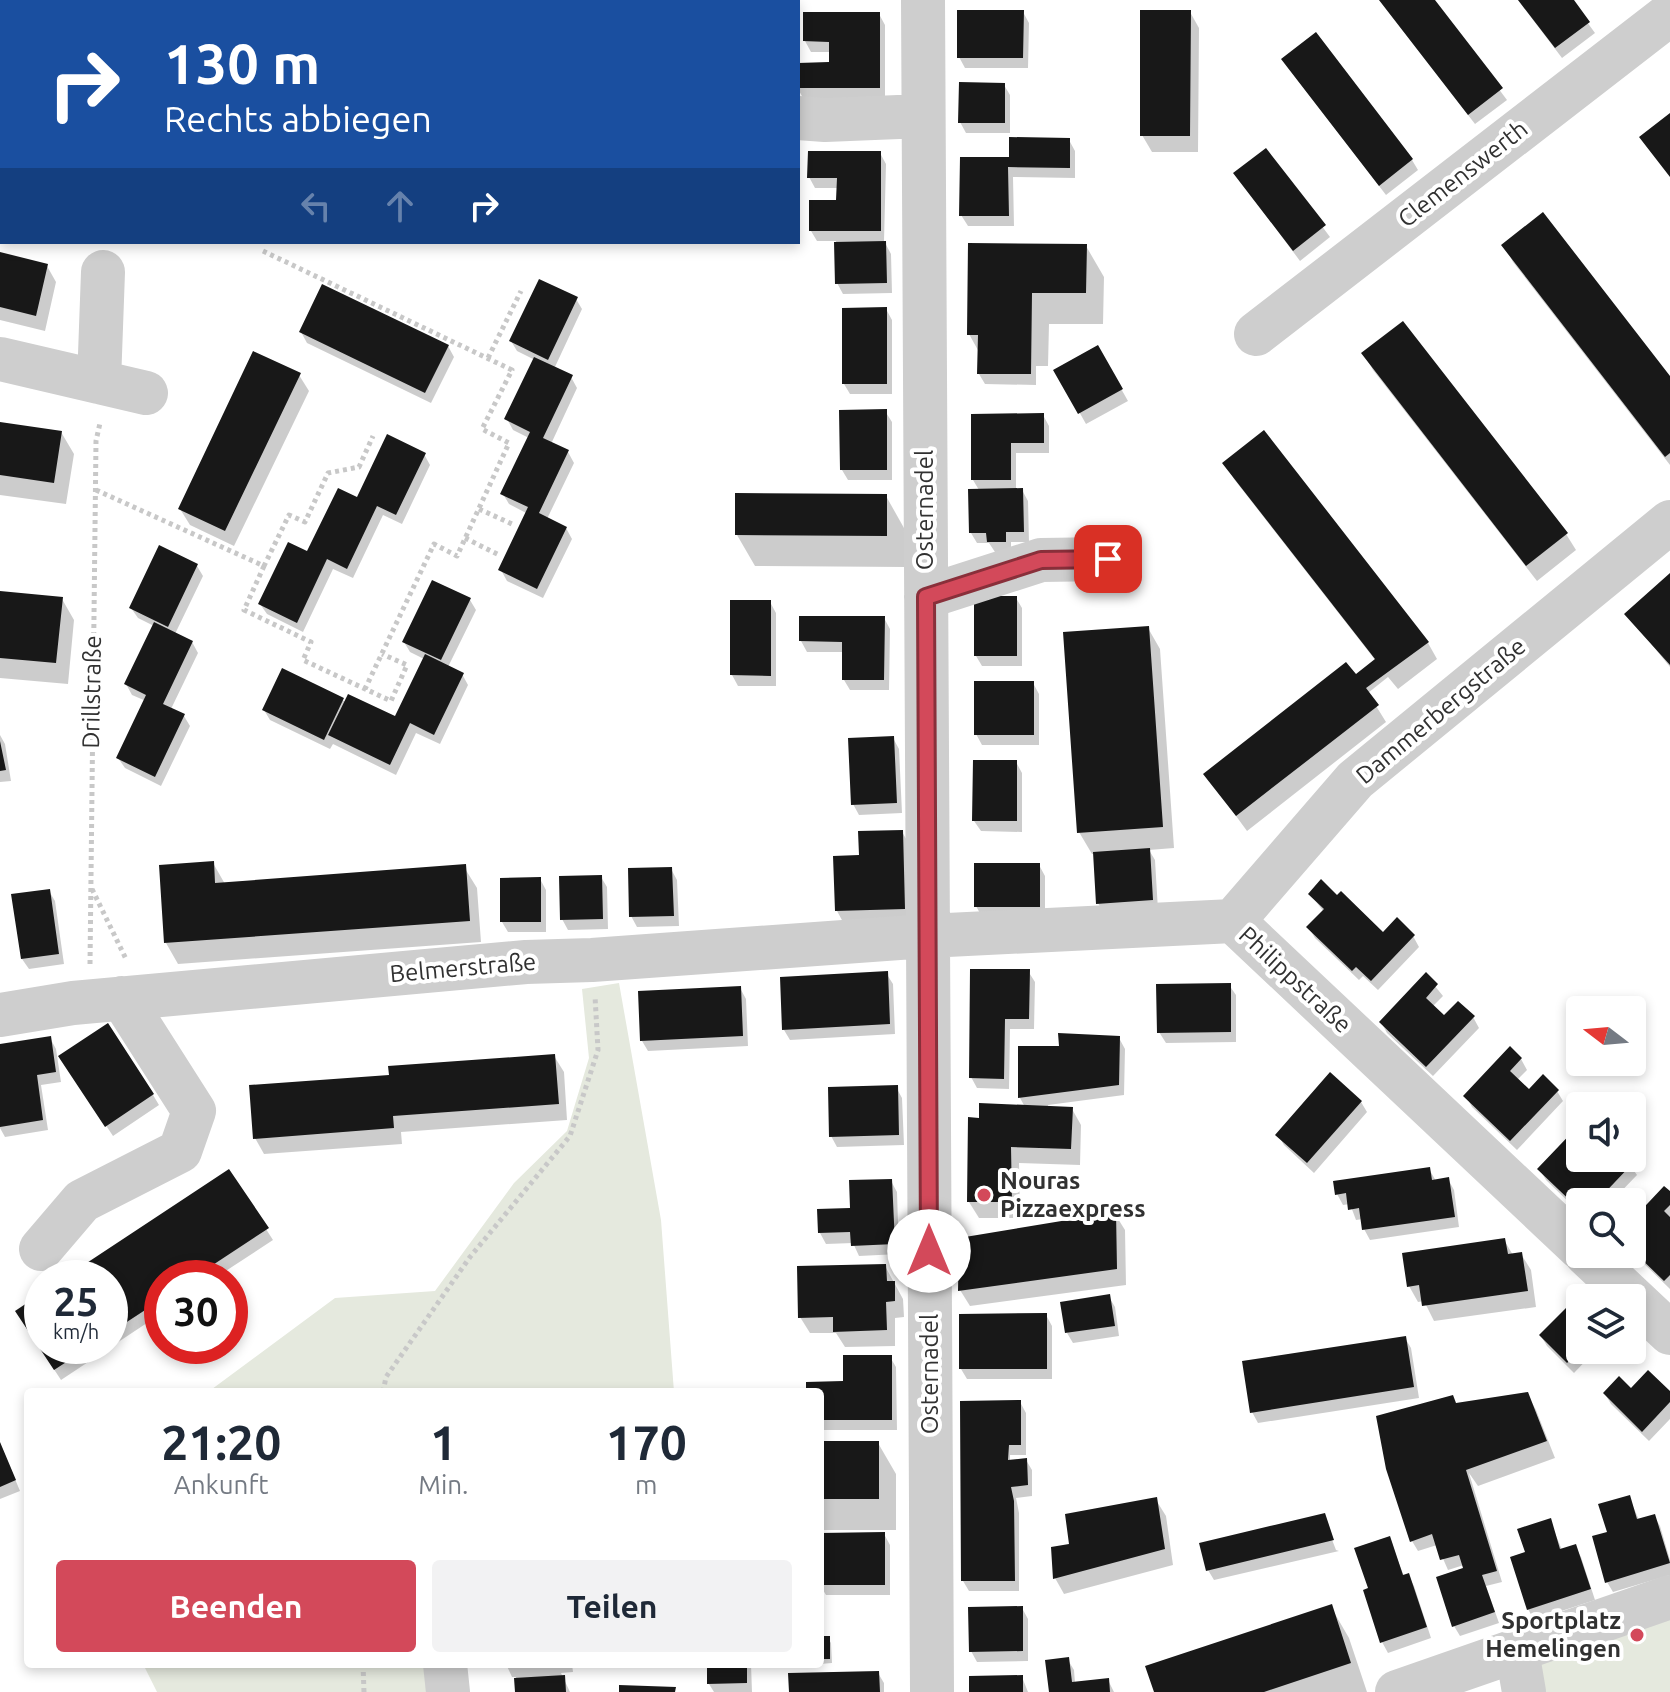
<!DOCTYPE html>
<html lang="de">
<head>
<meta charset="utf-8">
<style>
  :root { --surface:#fff; --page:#f2f2f3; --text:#1f2937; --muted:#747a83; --accent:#d3495a }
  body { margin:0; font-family:Ubuntu,sans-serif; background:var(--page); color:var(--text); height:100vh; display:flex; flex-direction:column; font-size:30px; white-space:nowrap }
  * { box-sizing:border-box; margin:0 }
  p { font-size:26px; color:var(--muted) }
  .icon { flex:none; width:44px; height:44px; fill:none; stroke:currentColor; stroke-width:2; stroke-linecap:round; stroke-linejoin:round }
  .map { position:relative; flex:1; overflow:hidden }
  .panel { position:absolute; left:24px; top:1388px; width:800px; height:280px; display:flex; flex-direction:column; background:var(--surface); border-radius:8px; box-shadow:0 4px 12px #0003 }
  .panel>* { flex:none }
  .hud { position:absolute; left:0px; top:0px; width:800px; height:244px; box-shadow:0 4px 12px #0003; background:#1a4fa0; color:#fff; overflow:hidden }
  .needle { width:52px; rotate:286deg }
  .controls { position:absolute; left:1566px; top:996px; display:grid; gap:16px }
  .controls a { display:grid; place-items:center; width:80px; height:80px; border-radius:8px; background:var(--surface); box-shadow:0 4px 12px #0003; font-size:40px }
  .speed { position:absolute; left:24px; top:1260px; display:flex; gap:16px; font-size:40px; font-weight:700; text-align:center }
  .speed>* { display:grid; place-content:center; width:104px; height:104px; border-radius:50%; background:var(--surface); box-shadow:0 4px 12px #0003; line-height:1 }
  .speed small { font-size:20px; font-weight:400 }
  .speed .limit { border:12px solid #d22; background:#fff; color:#111 }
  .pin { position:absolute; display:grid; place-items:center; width:68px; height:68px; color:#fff; margin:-34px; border-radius:16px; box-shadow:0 4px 12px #0006 }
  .me { position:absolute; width:88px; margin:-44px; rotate:0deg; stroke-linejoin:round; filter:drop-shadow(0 0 6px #0008) }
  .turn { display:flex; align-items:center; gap:28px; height:168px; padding:0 32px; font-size:36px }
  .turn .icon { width:104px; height:104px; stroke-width:2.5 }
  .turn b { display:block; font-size:56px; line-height:68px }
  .lanes { display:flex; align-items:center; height:76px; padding:0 32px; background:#0003; justify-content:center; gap:40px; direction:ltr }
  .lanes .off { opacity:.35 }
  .eta { display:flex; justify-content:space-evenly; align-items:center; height:136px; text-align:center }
  .eta b { font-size:48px; font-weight:700; line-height:56px }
  .button { display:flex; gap:16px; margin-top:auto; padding:16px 32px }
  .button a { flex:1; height:92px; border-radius:8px; background:var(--accent); color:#fff; font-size:32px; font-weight:700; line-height:92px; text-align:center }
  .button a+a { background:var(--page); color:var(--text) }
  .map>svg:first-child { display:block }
  .green { fill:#e5e9de }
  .shadow { fill:#0003 }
  .building { fill:#181818 }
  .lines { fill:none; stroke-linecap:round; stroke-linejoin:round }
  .path { stroke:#c8c8c8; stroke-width:5; stroke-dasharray:4 4; stroke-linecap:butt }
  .minor { stroke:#cecece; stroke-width:44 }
  .route-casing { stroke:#892f3a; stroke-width:20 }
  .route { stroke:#d3495a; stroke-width:14 }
  .poi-dot { fill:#d3495a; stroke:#fff; stroke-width:3 }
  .labels { text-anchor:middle; stroke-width:8; stroke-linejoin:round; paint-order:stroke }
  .street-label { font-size:24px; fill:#313131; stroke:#fff }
  .poi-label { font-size:24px; font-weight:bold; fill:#313131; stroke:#fff; text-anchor:start }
</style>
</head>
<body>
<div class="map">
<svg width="1670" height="1692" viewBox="0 0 1670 1692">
  <rect width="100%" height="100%" fill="#fff"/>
  <!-- green -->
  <path class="green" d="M619,983L661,1220L674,1392H208L335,1298L435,1291L514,1183L567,1131L589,1058L582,989Z
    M1670,1613V1692H1543L1536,1657Z
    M143,1664H432L435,1692H157Z"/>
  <!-- shadow -->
  <path class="shadow" d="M0,0L4,2L0,64Z
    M73,0H99L84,2Z
    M102,0H152V2H102Z
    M227,0H306L226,2Z
    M336,0H389L335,2Z
    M528,0H560L528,2Z
    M579,0H606L608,2H579Z
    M644,0H675L644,2Z
    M1379,0H1432L1507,100L1475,124Z
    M1518,0H1571L1595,33L1562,58Z
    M1023,12L1029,23L1028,68H965L959,57Z
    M1190,12L1199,28L1198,152H1152L1142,135Z
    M879,14L885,25V98H803L798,89V65L831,64V52H811L805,41Z
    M1290,70L1412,160L1418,170L1386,195Z
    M1004,85L1010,95V133H966L960,122Z
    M1069,140L1075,151V178L1013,177L1014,226H968L961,215L1011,159Z
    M1266,151L1330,237L1300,261L1235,174Z
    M880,153L886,164L884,241L891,254L892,293L843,294L837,283L836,241H817L811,231L838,202V188H815L809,177Z
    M1504,245L1670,379V465L1513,262Z
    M1086,246L1104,277L1103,324H1049L1048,366H1036V385L985,384L979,374V352L969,334Z
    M0,254L47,266L56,282L45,331L0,320Z
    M576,299L582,309L554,369L571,377L577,388L551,444L568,452L574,463L547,519L566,528L572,539L543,598L507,581L501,570L528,514L509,504L503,494L529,438L513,430L507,419L535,360L517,351L511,341Z
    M886,309L892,320V394H850L844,384Z
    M301,332L448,346L454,357L431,403L307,343Z
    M1098,348L1128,401L1086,424L1056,371Z
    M1364,354L1566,534L1576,550L1537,581L1373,370Z
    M299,375L309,391L234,546L190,525L180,509Z
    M885,411L892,422V480H848L842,470Z
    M1043,415L1049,426V453H1016V490H1022L1028,501L1029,542H1011V552H995L989,543H977L971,533L979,490L973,480V416Z
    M0,424L61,432L74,454L66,504L0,495Z
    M424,454L430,465L402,524L383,515L353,578L333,569L303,632L267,614L260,604L357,500Z
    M1225,463L1428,643L1437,659L1398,689L1388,677L1368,693L1386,722L1247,831L1206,775L1361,685L1376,661L1234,479Z
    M886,496L904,528V567L755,566L737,535Z
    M197,566L203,576L175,634L192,642L198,653L171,709L184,716L190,726L161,786L125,768L118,758L146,701L132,695L126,684L154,626L138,618L131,608Z
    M1670,576V667L1627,614Z
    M0,593L62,599L74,620L68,684L0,678Z
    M1016,598L1022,608V666H982L976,656Z
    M470,600L476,610L448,667L462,674L468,685L440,744L416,733L396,775L333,744L330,749L270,720L264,710L283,671L346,702L395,719L424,659L410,652L404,642Z
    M770,602L776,613V686H738L732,675Z
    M884,618L890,629L889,690H850L844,680V652H807L801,641Z
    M1148,628L1160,649L1174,848L1149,850L1155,860L1158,910L1104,914L1098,903L1095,854H1092L1079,832Z
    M1033,683L1039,694V745H982L976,734Z
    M0,735L5,744L11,781L0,782Z
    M893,738L899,749L902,813L859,815L853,804Z
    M1016,762L1022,773V832L981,831L974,821Z
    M902,832L908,842L910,919L843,922L837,911Z
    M213,863L225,884L464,867L477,888L481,942L178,964L166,943Z
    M1039,865L1045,876V917H982L976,906Z
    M671,869L677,880L679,926L637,927L631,916Z
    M601,877L607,887L608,929L568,930L562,919Z
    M540,879L546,890V932H508L502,922Z
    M49,891L55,901L64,964L29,969L22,959Z
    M1310,894L1383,935L1413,936L1419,947L1378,990L1363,976L1359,980L1315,938L1309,928L1324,912Z
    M1028,971L1035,982L1034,1029H1010L1009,1089L977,1088L971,1077Z
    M886,973L893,984L895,1034L790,1040L784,1030Z
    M1426,975L1443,996L1432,1007L1445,1018L1473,1017L1479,1028L1433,1076L1387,1033L1381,1022Z
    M1229,985L1236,995V1042L1166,1043L1159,1032Z
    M740,988L746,999L748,1046L648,1051L642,1041Z
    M50,1038L56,1049L61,1082L41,1085L48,1130L5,1137L0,1128V1046Z
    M1119,1038L1125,1049L1124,1095L1048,1105V1108L1072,1109L1081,1125L1080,1165L1019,1163L1020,1218H979L969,1202L981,1120L1025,1107L1020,1098V1048H1061Z
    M554,1056L564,1072L567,1120L401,1132L402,1144L264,1154L255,1138L391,1077Z
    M1521,1059L1527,1070L1517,1080L1529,1092L1557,1091L1563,1101L1517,1150L1472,1107L1466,1096Z
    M67,1067L153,1095L159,1105L113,1136Z
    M896,1087L902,1098L904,1145L837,1147L831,1136Z
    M1361,1102L1367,1112L1314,1173L1284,1145L1278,1135Z
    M1580,1126V1158H1595L1603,1165L1610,1158H1625L1637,1175L1611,1202H1580V1213L1546,1180L1540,1170Z
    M1429,1169L1436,1181L1448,1179L1454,1190L1459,1227L1370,1240L1364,1229L1363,1219L1356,1220L1350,1204L1343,1205L1337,1194Z
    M229,1171L273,1240L215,1278H162V1313L61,1380L23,1322L42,1295V1346H110V1278H68Z
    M891,1181L897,1192L899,1254L859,1256L853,1243L826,1244L820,1233L819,1211L852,1210Z
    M1670,1194V1289L1632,1252V1223Z
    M1115,1214L1125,1230L1126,1285L970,1306L960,1290Z
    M1504,1240L1513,1255L1521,1254L1531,1270L1536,1307L1434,1321L1424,1301L1418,1302L1409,1286Z
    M885,1266L903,1299L904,1317L895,1318V1346L845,1347L836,1333H810L800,1317Z
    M1109,1297L1115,1307L1119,1336L1073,1343L1067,1333Z
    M1580,1307V1350H1596L1574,1373L1547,1346L1541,1336Z
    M1046,1315L1052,1326V1379H967L961,1369Z
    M1405,1338L1411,1348L1419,1398L1258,1423L1252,1412Z
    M890,1357L896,1367L897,1430H820V1392H808L845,1383Z
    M1631,1390L1670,1394V1419L1649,1441L1611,1404L1605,1394Z
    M1527,1394L1536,1410L1555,1458L1478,1486L1469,1473L1502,1582L1486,1586L1499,1623L1460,1636L1454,1626L1464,1565L1448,1570L1437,1545L1418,1551L1412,1541L1456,1405Z
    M1020,1402L1026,1413V1455H1010V1462L1026,1460L1032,1470V1496L1016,1498L1019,1513V1591H969L963,1581Z
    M0,1443L20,1491L0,1499Z
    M820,1443H878L896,1474V1530H820Z
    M1629,1497L1639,1520L1654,1516L1660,1526L1670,1560V1575L1613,1592L1607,1582L1610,1533Z
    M1156,1500L1166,1516L1173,1565L1064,1594L1055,1578L1071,1545Z
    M1550,1521L1562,1550L1575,1546L1581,1557L1595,1600L1534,1620L1528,1609L1527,1554Z
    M1326,1524L1336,1550L1339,1551L1214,1580L1208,1570Z
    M884,1534L890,1545V1595H826L820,1585V1535Z
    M1389,1539L1404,1576L1408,1575L1414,1586L1431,1638L1388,1653L1382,1642L1370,1589Z
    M1331,1607L1349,1638L1367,1692H1156Z
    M1022,1608L1028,1619V1661L977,1662L971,1651Z
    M820,1638H828L831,1643L832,1663L820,1664Z
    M1068,1660L1074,1670L1075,1683L1108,1680L1114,1692H1051Z
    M506,1664H572L573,1672L561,1673L570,1692H517L516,1677H512Z
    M709,1664H751L752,1692H714L709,1684Z
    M878,1673L884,1683V1692H791Z
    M1022,1677L1028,1692H971Z"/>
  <!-- building -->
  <path class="building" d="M1379,0H1435L1503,88L1468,115Z
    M1518,0H1574L1590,22L1555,48Z
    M957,10H1024L1023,58H957Z
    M1140,10H1191L1190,136H1140Z
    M803,12H880V88H798V63L829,62V42L803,41Z
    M1316,32L1413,159L1379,186L1281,59Z
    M959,82L1005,83V123H958Z
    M1670,113V177L1639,137Z
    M1009,137L1070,138V168L1008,167L1009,216H959L960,157H1009Z
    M1266,148L1326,225L1293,251L1233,173Z
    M808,151H881V231H809V200H836L837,178H807Z
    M1543,212L1670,376V453L1665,457L1501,245Z
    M886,241L887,283L835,284L834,242Z
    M968,243L1087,244L1086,293H1032L1031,374H977L978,335H967Z
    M0,252L48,264L36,316L0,307Z
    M539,279L578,297L548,360L509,341Z
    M322,284L449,345L425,393L299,332Z
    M887,307V384H842V308Z
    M1403,321L1568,533L1526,566L1361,353Z
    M1098,345L1123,389L1078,414L1053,370Z
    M253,351L301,373L225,531L178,509Z
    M534,357L573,375L543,438L569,450L539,513L567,527L537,589L498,570L528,507L500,494L530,432L504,419Z
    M887,409V470H840L839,410Z
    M1044,413V443H1011V480H971V414Z
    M0,422L62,431L54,483L0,475Z
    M1264,430L1429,642L1366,688L1379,705L1236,816L1203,774L1346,662L1356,674L1375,659L1222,463Z
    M387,434L426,453L396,515L377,506L347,569L327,559L297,623L258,604L288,542L307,551L338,488L357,497Z
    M1023,488L1024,532H1006V542H987L986,533H969L968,489Z
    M735,493L887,494V536L735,535Z
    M159,545L198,564L168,627L129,608Z
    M1670,573V665L1624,614Z
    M432,580L471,598L441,660L402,642Z
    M0,591L63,597L56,663L0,658Z
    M974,596H1017V656H974Z
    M730,600H771V676L730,675Z
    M799,616H885L884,680H842V642L799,641Z
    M154,622L193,641L163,704L185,714L155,777L116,758L146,695L124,684Z
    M1149,626L1163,827L1077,833L1063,632Z
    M425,654L464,673L434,735L410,723L390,765L328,735L348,694L395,716Z
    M282,668L344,698L324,740L262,710Z
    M974,681H1034V735H974Z
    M894,736L897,803L851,805L848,738Z
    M0,741L6,770L0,771Z
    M973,760H1017V821H972Z
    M903,830L905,909L835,911L833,856L859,855L858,831Z
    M1150,848L1153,900L1096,904L1093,852Z
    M214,861L215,883L466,864L470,921L164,943L159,865Z
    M974,863H1040V907H974Z
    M672,867L674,916L629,917L628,868Z
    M602,875L603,919L560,920L559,876Z
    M541,877V922H500V878Z
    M1321,879L1337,895L1341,891L1383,932L1397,917L1415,935L1371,981L1356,967L1352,971L1306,927L1324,909L1308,894Z
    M50,889L59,954L21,959L11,894Z
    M970,969H1030L1029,1019H1005L1004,1079L969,1078Z
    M888,971L890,1024L782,1030L780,977Z
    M1426,972L1438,984L1426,998L1444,1015L1458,1001L1475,1016L1426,1067L1379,1022Z
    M1231,983V1032L1157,1033L1156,984Z
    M741,986L743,1036L640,1041L638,991Z
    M108,1023L154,1094L105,1127L58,1056Z
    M1058,1033L1120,1036L1119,1085L1018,1098V1046H1059Z
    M51,1036L56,1072L37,1075L43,1120L0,1127V1044Z
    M1510,1046L1522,1058L1510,1071L1529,1089L1543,1074L1559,1090L1510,1141L1463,1096Z
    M555,1054L559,1104L393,1116L394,1128L253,1139L249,1085L389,1075L388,1066Z
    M1330,1072L1362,1101L1307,1163L1275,1135Z
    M898,1085L899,1135L829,1137L828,1087Z
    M979,1103L1073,1107L1071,1149L1011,1147L1012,1202H967L968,1117L979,1118Z
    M1580,1124V1158H1598L1603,1162L1607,1158H1627L1633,1163L1596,1202H1580V1210L1537,1169Z
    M1430,1167L1432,1180L1449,1177L1455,1217L1362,1230L1359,1208L1348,1210L1346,1193L1335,1195L1333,1181Z
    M229,1169L269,1228L193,1278H162V1299L110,1333V1278H64Z
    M892,1179L895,1244L851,1246L850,1232L818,1233L817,1209L850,1208L849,1180Z
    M1664,1186L1670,1191V1205L1664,1211L1670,1217V1275L1664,1281L1632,1250V1220Z
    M1116,1212L1117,1269L958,1291L959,1238Z
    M1505,1238L1508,1254L1522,1252L1528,1291L1422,1306L1419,1285L1407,1287L1402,1253Z
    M886,1264L887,1281H895V1301L886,1302L887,1330L833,1332V1317L798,1318L797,1266Z
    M42,1293V1346H91L54,1370L15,1311Z
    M1110,1294L1115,1326L1065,1333L1060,1302Z
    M1575,1299L1580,1305V1350L1567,1363L1539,1335Z
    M1047,1313V1369H959V1314Z
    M1406,1336L1414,1387L1250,1413L1242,1361Z
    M843,1355H892V1420H820V1392H806V1382L843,1381Z
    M1648,1370L1670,1391V1402L1642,1432L1603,1393L1619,1376L1631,1388Z
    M1528,1392L1547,1441L1466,1470L1497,1571L1482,1575L1495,1612L1452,1627L1436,1577L1463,1568L1459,1555L1440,1560L1432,1534L1410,1542L1386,1469L1376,1416L1453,1395L1456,1403Z
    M1021,1400V1445H1009L1008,1460L1027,1458L1028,1485L1011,1487L1014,1501L1015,1581H961L960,1401Z
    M820,1441H879V1499H820Z
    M0,1442L16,1480L0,1487Z
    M1630,1495L1637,1519L1655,1514L1670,1563L1605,1583L1592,1536L1607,1532L1598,1504Z
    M1157,1497L1165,1549L1053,1579L1051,1547L1069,1544L1065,1514Z
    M1325,1513L1334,1540L1206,1571L1199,1543Z
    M1551,1518L1560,1549L1576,1544L1591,1589L1527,1610L1510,1557L1525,1552L1517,1529Z
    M885,1532V1585H820V1533Z
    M1390,1536L1403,1575L1409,1573L1427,1627L1380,1643L1363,1590L1368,1588L1354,1548Z
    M1332,1604L1351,1663L1264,1692H1154L1145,1666Z
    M1023,1606V1651L969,1652L968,1607Z
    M820,1636H830V1659H820Z
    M1069,1657L1072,1682L1109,1678L1110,1692H1049L1045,1660Z
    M707,1664H747V1683L707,1684Z
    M879,1671L880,1692H789L788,1673Z
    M565,1675L566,1692H515L514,1678Z
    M1023,1675V1692H969V1676Z
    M619,1685L676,1687L675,1692H619Z"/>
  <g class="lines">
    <!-- path -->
    <path class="path" d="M263,251L512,370L482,429L509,443L457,556L434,544L365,689
      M488,358L521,291
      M96,490L264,566L289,515L305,522L328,473L359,467L373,436
      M479,509L512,524
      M465,538L499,555
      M264,566L244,610L311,642L303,660L391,701L407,665L382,654
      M92,889L126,959
      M90,964L96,441L100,423
      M383,1392L386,1377L470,1257L570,1136L598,1050L595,996
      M363,1664L364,1692"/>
    <!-- minor -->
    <path class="minor" d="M187,0V2
      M923,0L932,1692
      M798,118L825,120L923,116
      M1256,334L1670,14
      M0,359L146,393
      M99,382L103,272
      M926,597L1041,560L1108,559
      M1233,921L1355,780L1670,522
      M0,1015L73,1003L526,962L592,960L927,936L1233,921L1580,1248
      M41,1249L82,1201L180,1151L194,1111L122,998
      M1586,1254L1670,1333
      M1517,1651L1524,1692
      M445,1664L448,1692
      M1397,1692L1670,1597"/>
  </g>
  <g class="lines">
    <defs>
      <path id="route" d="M929,1251L926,597L1041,560L1108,559"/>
    </defs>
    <!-- route casing -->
    <use href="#route" class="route-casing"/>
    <!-- route -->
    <use href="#route" class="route"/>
  </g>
  <!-- markers -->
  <g class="poi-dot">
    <circle cx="984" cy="1195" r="8"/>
    <circle cx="1637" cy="1635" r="8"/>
  </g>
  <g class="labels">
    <!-- street labels -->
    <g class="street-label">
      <text transform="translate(1463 174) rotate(-38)" y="8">Clemenswerth</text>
      <text transform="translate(925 510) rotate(-90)" y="8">Osternadel</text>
      <text transform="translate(92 692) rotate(-89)" y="8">Drillstraße</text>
      <text transform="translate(1441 711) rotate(-40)" y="8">Dammerbergstraße</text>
      <text transform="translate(463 968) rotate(-5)" y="8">Belmerstraße</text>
      <text transform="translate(1295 980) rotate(43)" y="8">Philippstraße</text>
      <text transform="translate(930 1374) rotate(-90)" y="8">Osternadel</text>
    </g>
    <!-- poi labels -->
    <g class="poi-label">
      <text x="1000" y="1189">Nouras<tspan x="1000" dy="28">Pizzaexpress</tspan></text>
      <text x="1621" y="1629" text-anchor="end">Sportplatz<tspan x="1621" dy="28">Hemelingen</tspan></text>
    </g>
  </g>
</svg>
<div class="controls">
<a><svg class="needle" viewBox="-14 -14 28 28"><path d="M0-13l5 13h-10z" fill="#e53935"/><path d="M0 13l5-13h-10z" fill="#747a83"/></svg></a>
<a><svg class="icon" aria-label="sound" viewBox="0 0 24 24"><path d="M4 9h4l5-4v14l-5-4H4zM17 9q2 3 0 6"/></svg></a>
<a><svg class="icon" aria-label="search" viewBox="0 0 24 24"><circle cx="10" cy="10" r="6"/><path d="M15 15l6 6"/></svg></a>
<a><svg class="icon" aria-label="layers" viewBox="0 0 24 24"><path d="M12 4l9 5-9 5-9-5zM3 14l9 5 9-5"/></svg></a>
</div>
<div class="speed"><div>25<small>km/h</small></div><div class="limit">30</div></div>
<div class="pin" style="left:1108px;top:559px;background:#d93025"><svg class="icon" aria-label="arrive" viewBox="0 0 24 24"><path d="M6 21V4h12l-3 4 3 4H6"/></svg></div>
<svg class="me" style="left:929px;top:1251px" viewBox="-20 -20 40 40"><circle r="19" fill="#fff"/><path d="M0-13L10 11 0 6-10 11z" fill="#d3495a"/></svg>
<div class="hud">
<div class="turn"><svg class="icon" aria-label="right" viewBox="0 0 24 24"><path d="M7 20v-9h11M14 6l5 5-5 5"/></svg><div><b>130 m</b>Rechts abbiegen</div></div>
<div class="lanes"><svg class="icon off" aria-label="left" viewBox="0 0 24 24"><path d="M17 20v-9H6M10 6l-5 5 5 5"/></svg><svg class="icon off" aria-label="ahead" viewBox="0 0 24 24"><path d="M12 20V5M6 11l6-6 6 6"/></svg><svg class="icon" aria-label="right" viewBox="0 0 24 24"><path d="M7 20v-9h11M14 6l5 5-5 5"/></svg></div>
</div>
<section class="panel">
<div class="eta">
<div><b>21:20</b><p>Ankunft</p></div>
<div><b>1</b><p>Min.</p></div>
<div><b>170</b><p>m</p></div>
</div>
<div class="button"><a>Beenden</a><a>Teilen</a></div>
</section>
</div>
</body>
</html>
